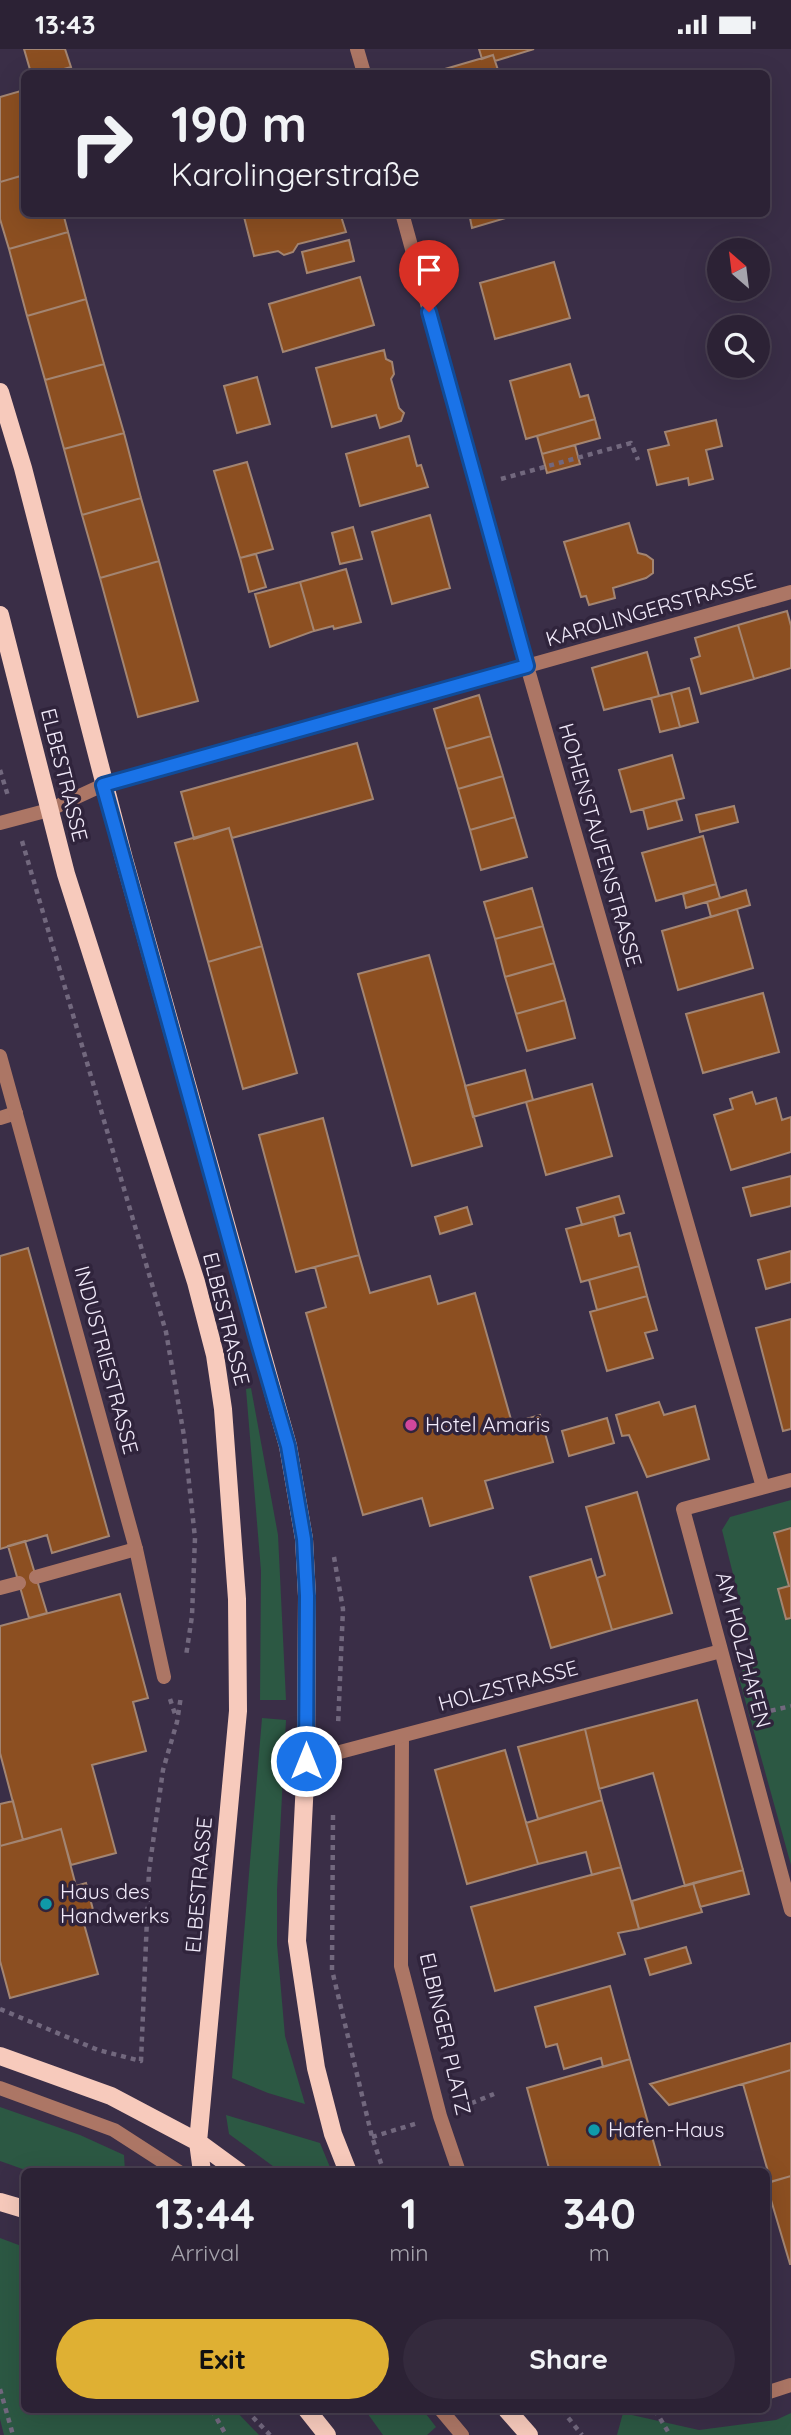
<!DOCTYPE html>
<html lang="en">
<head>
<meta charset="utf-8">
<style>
  :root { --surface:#2c2235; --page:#342a3d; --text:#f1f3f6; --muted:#a6a4ad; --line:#483f50; --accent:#dfb033 }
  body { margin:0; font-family:Quicksand,sans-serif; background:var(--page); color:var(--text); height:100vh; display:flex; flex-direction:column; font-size:26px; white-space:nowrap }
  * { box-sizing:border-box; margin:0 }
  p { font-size:23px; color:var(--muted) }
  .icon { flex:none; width:38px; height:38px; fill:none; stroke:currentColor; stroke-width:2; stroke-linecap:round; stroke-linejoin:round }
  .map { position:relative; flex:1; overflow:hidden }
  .drawer { position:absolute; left:21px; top:2119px; width:749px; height:245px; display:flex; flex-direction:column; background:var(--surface); border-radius:10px; box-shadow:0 7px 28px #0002,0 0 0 2px var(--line) }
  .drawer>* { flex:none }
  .guide { position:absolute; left:21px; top:21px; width:749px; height:147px; border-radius:10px; box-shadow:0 7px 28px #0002,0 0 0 2px var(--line); background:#2c2235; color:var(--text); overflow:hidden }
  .needle { width:46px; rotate:332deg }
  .buttons { position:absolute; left:707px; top:189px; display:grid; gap:14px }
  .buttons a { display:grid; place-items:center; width:63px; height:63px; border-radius:50%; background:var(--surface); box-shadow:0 7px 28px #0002,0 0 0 2px var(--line); font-size:35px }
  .pin { position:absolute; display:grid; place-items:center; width:60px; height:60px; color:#fff; margin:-72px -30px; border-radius:50% 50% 50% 0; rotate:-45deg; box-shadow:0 0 7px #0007 }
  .pin .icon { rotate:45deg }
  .me { position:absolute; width:77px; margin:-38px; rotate:0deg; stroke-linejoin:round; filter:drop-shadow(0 0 5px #0008) }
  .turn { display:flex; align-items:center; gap:24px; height:147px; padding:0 35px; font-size:32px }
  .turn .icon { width:91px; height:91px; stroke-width:2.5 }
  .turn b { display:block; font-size:49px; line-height:60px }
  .eta { display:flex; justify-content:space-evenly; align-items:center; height:119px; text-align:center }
  .eta b { font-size:42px; font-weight:700; line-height:49px }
  .primary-button { display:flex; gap:14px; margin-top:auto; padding:14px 35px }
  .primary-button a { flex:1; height:80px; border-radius:42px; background:var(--accent); color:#111; font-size:28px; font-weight:700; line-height:80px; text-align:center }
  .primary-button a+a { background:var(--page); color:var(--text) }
  .status { display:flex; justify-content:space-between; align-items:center; height:49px; padding:0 35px; background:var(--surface); direction:ltr }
  .status svg { height:19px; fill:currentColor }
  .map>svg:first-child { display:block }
  .green { fill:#2c5843 }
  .building { fill:#8c4f21; stroke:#a38572; stroke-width:2 }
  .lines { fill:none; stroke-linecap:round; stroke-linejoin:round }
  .path { stroke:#72687e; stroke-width:4.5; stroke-dasharray:5 5; stroke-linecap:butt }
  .service { stroke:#ac7665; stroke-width:14 }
  .minor { stroke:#ac7665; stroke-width:14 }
  .primary { stroke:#f7cabc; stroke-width:18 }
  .route-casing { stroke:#114b97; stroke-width:18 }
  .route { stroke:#1a73e8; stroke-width:12 }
  .hotel-dot { fill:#d1479c; stroke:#30243c; stroke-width:2.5 }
  .culture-dot { fill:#0f9aa8; stroke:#30243c; stroke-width:2.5 }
  .labels { text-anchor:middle; stroke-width:7; stroke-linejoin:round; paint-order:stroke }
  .street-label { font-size:21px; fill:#f1eafa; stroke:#30243c }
  .poi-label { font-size:21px; fill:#f1eafa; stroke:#30243c; text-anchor:start }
</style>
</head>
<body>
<div class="status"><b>13:43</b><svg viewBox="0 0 49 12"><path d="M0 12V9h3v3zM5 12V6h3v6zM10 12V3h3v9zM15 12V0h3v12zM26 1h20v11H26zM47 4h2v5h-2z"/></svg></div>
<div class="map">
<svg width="791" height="2386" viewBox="0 0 791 2386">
  <rect width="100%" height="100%" fill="#3a2e47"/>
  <!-- green -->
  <path class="green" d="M251,1339L278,1486L286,1651H260L261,1522L246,1340Z
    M791,1451V1816L739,1629L752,1601L722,1481L730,1468Z
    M262,1669L286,1671L277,1841V1895L285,1987L305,2055L268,2044L232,2029Z
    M0,2058L80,2086L124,2106L125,2123H31L0,2112Z
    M226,2066L320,2094L332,2123H281L229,2085Z
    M0,2189L24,2198V2361H235L259,2386H4L0,2370Z
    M365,2361H423L436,2378L427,2386H383Z
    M623,2364L699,2381L776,2371L791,2364V2386H617Z"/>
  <!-- building -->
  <path class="building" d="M24,0H65L71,18L50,24H31Z
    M479,0H534L495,12L493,6L482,10Z
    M493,6L499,24H446L445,20Z
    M24,41V126L0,133V48Z
    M24,126V164H63L68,183L9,200L0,170V133Z
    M243,164H340L346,183L298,195L293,203L284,206L278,202L254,207Z
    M469,164H523L472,179Z
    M68,183L86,250L27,267L9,200Z
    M349,191L354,212L307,224L302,203Z
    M554,213L570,269L495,290L480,234Z
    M360,228L374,276L283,303L269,255Z
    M86,250L104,315L45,331L27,267Z
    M384,301L386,310L392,313L394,325L391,330L399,359L404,364L401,372L380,379L376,366L332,378L316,319Z
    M104,315L124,384L64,400L45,331Z
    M570,315L580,348L588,346L595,370L526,390L510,332Z
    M257,328L270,375L237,384L224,337Z
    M595,370L600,389L542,405L537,387Z
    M716,371L722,397L706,401L713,430L689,436L688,429L657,436L648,401L669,396L665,383Z
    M124,384L141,449L82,466L64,400Z
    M409,387L417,417L421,416L428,438L360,457L346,405Z
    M575,396L580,415L547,424L542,405Z
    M247,413L273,500L240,509L214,422Z
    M141,449L159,512L100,529L82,466Z
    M430,466L450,539L392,555L372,483Z
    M629,474L638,504L646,506L653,511V524L646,529L613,539L615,549L589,556L586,547L581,548L564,493Z
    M353,478L362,510L340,515L332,484Z
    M256,505L266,538L249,543L240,509Z
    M159,512L198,652L138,668L100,529Z
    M346,520L361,573L334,580L333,577L314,582L300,533Z
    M300,533L314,582L270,598L255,545Z
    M787,562L791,577V619L754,630L738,576Z
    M738,576L754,630L701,645L691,610L700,607L695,589Z
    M647,603L659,647L604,661L592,619Z
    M689,639L698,673L680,678L671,644Z
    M671,644L680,678L660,683L651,649Z
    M479,646L491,687L446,700L434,660Z
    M491,687L503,727L458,740L446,700Z
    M357,694L373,750L232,789L229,779L194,790L181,743Z
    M672,706L684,749L631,763L619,721Z
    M503,727L515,768L470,781L458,740Z
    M676,751L682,771L648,780L643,760Z
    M734,757L738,773L700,783L696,766Z
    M515,768L527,808L481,821L470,781Z
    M229,779L262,897L208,913L175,794Z
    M703,787L716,835L656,852L642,804Z
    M716,835L720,849L686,859L683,845Z
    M532,839L543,877L495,890L484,853Z
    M746,841L750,856L711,868L707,853Z
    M737,860L753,919L678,941L662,882Z
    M543,877L554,914L505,928L495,890Z
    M262,897L297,1024L243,1040L208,913Z
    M429,906L482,1097L412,1117L358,925Z
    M554,914L565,951L516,965L505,928Z
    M763,944L779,1003L703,1024L686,965Z
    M565,951L575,989L527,1002L516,965Z
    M525,1021L533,1051L473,1068L465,1037Z
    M592,1035L612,1107L546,1126L526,1053Z
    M752,1043L756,1055L776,1049L782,1071L791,1068V1103L731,1121L714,1066L733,1060L730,1050Z
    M323,1069L359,1206L296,1223L259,1086Z
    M791,1127V1157L751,1167L743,1139Z
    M619,1147L624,1164L582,1176L577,1159Z
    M467,1158L472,1175L440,1185L435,1168Z
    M614,1167L619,1187L630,1184L639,1217L581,1233L566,1180Z
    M28,1199L109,1487L52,1504L47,1486L0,1500V1207Z
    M791,1202V1233L766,1240L758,1211Z
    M359,1206L370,1244L430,1227L438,1255L475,1244L512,1374L540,1366L553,1413L485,1432L493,1459L430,1477L422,1449L363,1466L306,1264L326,1258L315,1218Z
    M639,1217L647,1247L597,1261L589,1231Z
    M647,1247L657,1281L645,1284L653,1309L607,1322L590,1263Z
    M791,1270V1380L783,1382L756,1279Z
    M659,1353L664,1366L695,1357L709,1410L647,1428L629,1386L622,1387L616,1366Z
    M607,1369L614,1394L569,1407L562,1382Z
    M637,1443L672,1564L612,1581L597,1529L605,1526L586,1458Z
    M791,1479V1569L786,1570L778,1540L789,1537L774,1484Z
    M25,1492L47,1564L29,1569L8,1497Z
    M591,1510L612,1581L551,1599L530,1528Z
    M120,1545L148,1649L133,1653L146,1702L92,1716L116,1804L71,1816L61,1780L23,1791L0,1704V1577Z
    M697,1651L743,1821L685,1837L653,1724L599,1740L585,1680Z
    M585,1680L602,1751L538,1770L518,1698Z
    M505,1701L538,1815L467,1835L435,1721Z
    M602,1751L621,1818L592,1826L586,1803L538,1815L526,1774Z
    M13,1752L23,1791L0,1797V1755Z
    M61,1780L76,1837L86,1834L96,1872L84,1875L98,1925L10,1949L0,1912V1797Z
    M621,1818L639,1880L618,1884L625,1905L495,1942L471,1858Z
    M743,1821L749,1845L700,1858L693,1834Z
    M693,1834L702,1863L639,1880L632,1852Z
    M686,1898L691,1914L650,1926L645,1910Z
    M610,1937L630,2010L603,2018L601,2009L564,2020L557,1995L546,1998L535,1958Z
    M791,1994V2021L669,2056L650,2035Z
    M630,2010L662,2123H550L527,2039Z
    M791,2021V2127L771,2133L743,2035Z
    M791,2127V2215H790L766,2134Z"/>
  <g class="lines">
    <!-- path -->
    <path class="path" d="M501,430L631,394L638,411
      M0,721L8,747
      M22,792L166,1283L184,1387L195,1489L192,1567L186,1607
      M334,1508L343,1560L338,1677
      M170,1650L176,1668
      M761,1664L791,1657
      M333,1766L332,1921L372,2088L384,2123
      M0,1960L98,2001L141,2012L149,1822L163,1721L177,1673L181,1647
      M462,2058L494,2045
      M372,2088L418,2074
      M0,2340L13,2386
      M212,2361L226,2386
      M246,2361L270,2386
      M562,2361L582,2386
      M655,2361L670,2386"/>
    <!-- service -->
    <path class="service" d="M0,1069L16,1064
      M36,1528L136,1500
      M0,1539L19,1534
      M402,1687L401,1917L440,2067L459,2123
      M0,2039L114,2081L179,2123
      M766,2344L791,2336
      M441,2361L462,2386"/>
    <!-- minor -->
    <path class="minor" d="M357,0L364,24
      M402,164L527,617L763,1438
      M0,774L49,761L103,736L791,543
      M0,1007L136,1500L164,1628
      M791,1431L683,1460L791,1861
      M306,1712L721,1602"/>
    <!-- primary -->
    <path class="primary" d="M0,343L23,419L124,810L288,1397L304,1490L307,1547L306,1712L297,1892L316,2019L333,2085L348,2123
      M0,566L66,825L196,1233L215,1306L223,1360L237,1550L238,1662L198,2093L202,2123
      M0,2007L111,2047L198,2093L239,2123
      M0,2153L24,2160
      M307,2361L327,2386
      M507,2361L529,2386"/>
  </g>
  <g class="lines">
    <defs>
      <path id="route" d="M306,1712L307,1547L304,1490L288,1397L258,1294L103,736L527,617L429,263"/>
    </defs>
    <!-- route casing -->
    <use href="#route" class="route-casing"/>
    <!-- route -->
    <use href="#route" class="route"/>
  </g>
  <!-- markers -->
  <circle class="hotel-dot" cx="411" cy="1376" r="7"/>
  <g class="culture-dot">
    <circle cx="46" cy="1855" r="7"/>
    <circle cx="594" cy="2081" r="7"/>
  </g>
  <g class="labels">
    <!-- street labels -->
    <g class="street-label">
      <text transform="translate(651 561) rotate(-16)" y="7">KAROLINGERSTRASSE</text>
      <text transform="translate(64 726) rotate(76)" y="7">ELBESTRASSE</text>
      <text transform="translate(600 796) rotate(74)" y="7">HOHENSTAUFENSTRASSE</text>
      <text transform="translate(226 1270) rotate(76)" y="7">ELBESTRASSE</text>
      <text transform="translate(106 1311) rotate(75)" y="7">INDUSTRIESTRASSE</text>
      <text transform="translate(743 1601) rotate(75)" y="7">AM HOLZHAFEN</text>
      <text transform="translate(508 1637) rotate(-15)" y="7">HOLZSTRASSE</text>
      <text transform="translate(199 1836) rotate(-85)" y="7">ELBESTRASSE</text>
      <text transform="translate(445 1985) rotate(77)" y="7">ELBINGER PLATZ</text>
    </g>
    <!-- poi labels -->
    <g class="poi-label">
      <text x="425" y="1383">Hotel Amaris</text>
      <text x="60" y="1850">Haus des<tspan x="60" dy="24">Handwerks</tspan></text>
      <text x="608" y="2088">Hafen-Haus</text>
    </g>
  </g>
</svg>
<div class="buttons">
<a><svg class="needle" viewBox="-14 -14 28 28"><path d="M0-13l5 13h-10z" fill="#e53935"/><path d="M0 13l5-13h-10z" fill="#a6a4ad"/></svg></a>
<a><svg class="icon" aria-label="search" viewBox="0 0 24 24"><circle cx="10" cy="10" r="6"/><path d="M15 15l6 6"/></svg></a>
</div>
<div class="pin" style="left:429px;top:263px;background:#d93025"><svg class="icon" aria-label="arrive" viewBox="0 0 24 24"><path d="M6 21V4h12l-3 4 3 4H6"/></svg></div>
<svg class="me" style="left:306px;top:1712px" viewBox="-20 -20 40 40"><circle r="17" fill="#1a73e8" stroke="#fff" stroke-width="3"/><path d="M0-11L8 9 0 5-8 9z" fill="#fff"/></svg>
<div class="guide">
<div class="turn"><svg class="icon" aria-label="right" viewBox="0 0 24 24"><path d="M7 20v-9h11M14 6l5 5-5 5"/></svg><div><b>190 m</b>Karolingerstraße</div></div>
</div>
<section class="drawer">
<div class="eta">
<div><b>13:44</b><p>Arrival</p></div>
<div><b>1</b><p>min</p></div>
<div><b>340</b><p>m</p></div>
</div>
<div class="primary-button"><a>Exit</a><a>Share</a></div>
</section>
</div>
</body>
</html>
